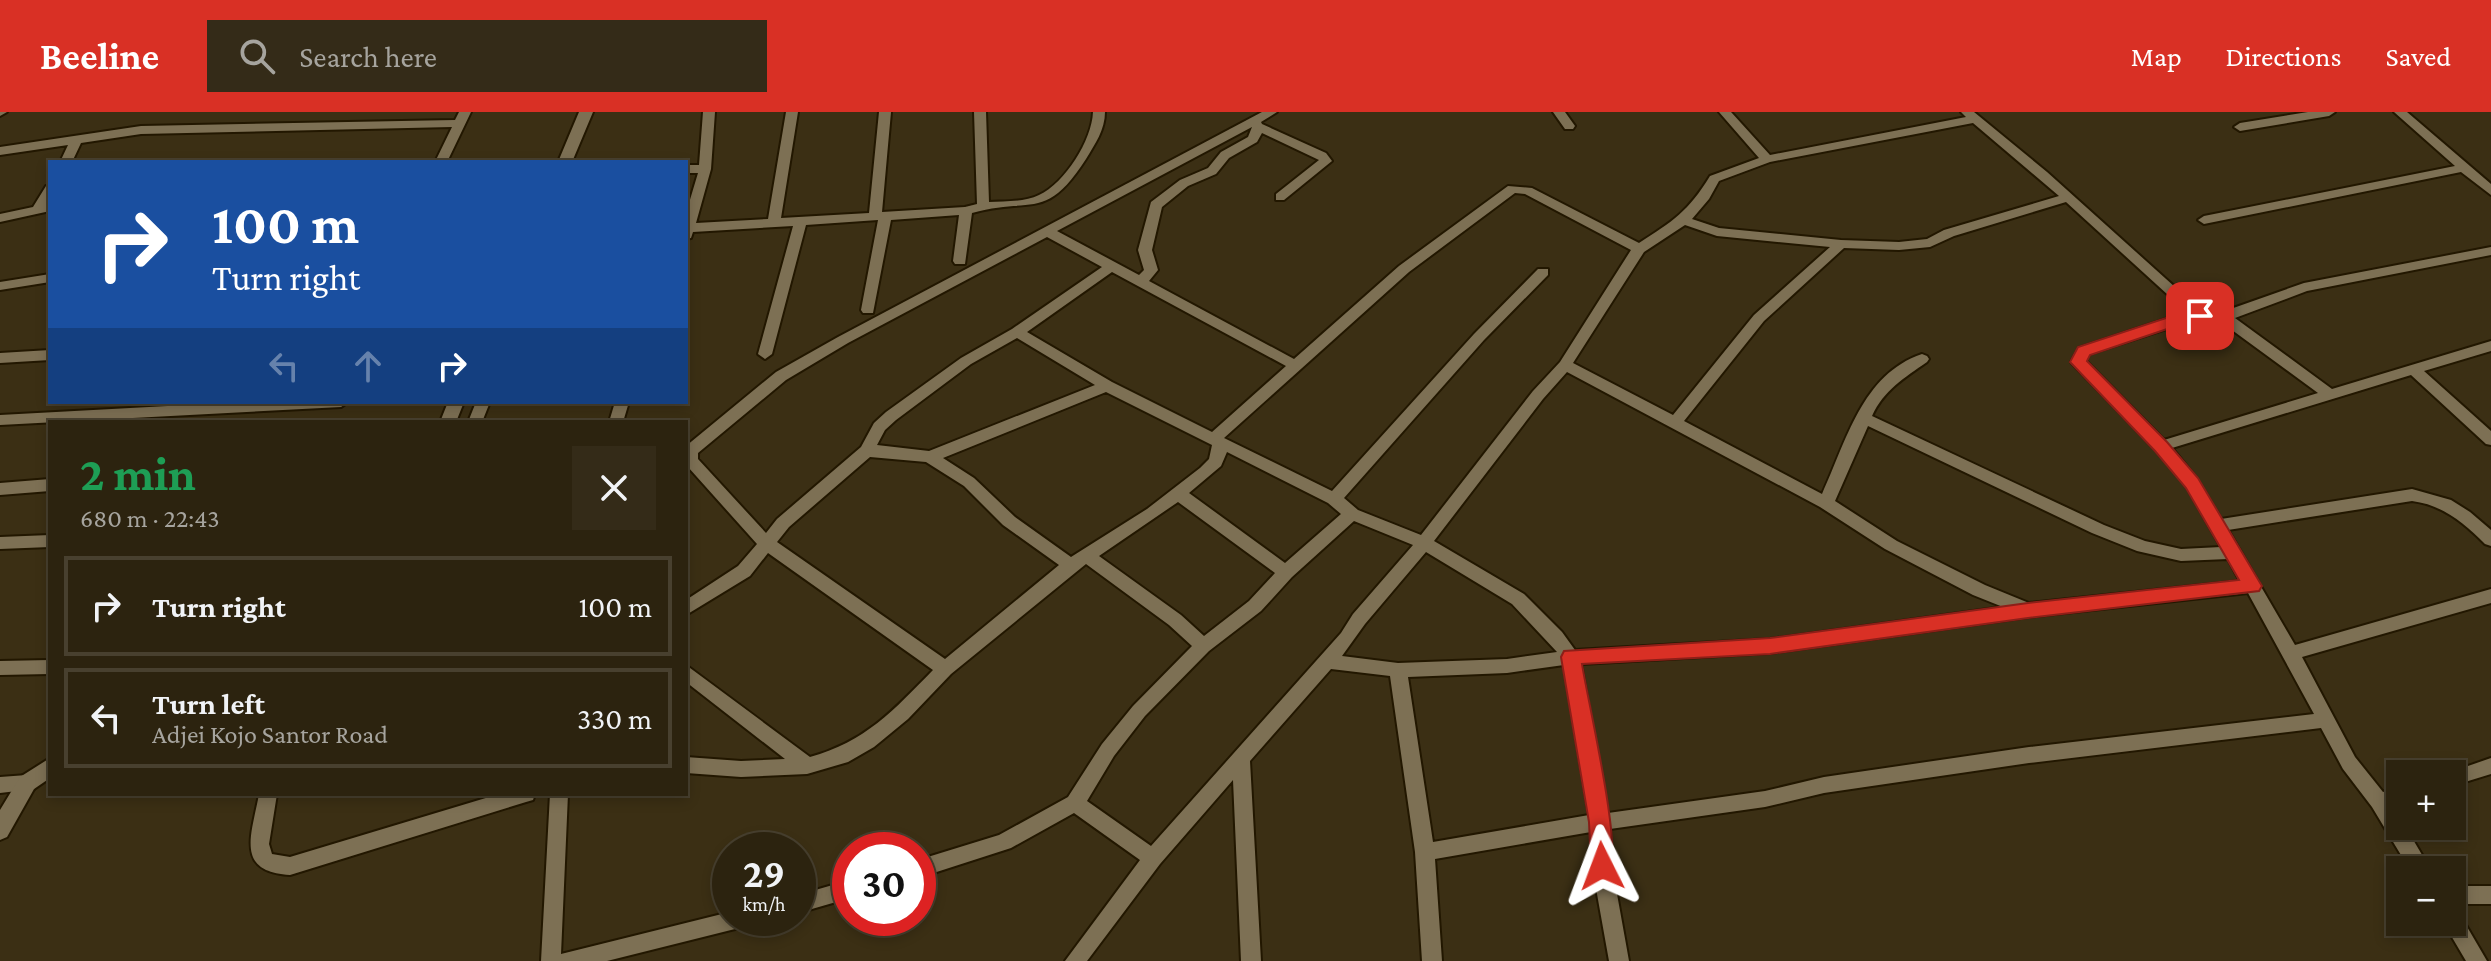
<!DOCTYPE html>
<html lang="en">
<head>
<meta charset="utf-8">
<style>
  :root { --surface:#2c230f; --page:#342b18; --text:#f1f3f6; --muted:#a6a49e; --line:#48402f; --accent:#d93025 }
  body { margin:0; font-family:"Crimson Pro",serif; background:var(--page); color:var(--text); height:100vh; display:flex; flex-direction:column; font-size:30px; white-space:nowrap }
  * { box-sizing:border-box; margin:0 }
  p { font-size:26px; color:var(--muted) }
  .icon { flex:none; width:44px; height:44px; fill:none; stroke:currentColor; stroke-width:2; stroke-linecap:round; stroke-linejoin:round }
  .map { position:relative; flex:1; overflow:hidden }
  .side { position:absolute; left:48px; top:308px; width:640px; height:376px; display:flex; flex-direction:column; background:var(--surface); border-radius:0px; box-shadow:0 4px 12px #0003,0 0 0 2px var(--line) }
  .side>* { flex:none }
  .hud { position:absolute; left:48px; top:48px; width:640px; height:244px; border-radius:0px; box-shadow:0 4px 12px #0003,0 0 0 2px var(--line); background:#1a4fa0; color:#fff; overflow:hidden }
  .buttons { position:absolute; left:2386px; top:648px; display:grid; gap:16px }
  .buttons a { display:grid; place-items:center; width:80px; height:80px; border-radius:0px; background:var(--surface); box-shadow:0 4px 12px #0003,0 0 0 2px var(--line); font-size:40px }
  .speed { position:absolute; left:712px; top:720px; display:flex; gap:16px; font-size:40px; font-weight:700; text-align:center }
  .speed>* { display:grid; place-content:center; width:104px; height:104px; border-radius:50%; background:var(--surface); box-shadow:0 4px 12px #0003,0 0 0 2px var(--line); line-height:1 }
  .speed small { font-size:20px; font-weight:400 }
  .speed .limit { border:12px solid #d22; background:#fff; color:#111 }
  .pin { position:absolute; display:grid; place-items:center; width:68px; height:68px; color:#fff; margin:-34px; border-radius:16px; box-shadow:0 4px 12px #0006 }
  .me { position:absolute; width:88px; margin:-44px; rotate:357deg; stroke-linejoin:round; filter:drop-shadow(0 0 6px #0008) }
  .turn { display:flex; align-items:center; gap:28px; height:168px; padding:0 32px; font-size:36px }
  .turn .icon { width:104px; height:104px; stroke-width:2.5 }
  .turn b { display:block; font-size:56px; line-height:68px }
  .lanes { display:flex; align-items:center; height:76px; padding:0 32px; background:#0003; justify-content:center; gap:40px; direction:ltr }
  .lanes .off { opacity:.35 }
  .round { display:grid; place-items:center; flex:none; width:84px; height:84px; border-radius:0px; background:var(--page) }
  .head { display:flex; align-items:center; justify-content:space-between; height:136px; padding:0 32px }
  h1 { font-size:48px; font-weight:700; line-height:60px; color:#1e9e55 }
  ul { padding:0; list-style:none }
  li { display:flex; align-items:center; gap:24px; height:100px; margin:0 16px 12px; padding:0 16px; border:4px solid var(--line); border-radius:0px }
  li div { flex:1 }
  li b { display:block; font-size:30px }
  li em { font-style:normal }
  header { display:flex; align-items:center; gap:48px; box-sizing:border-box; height:112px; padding:0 40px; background:var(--accent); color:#fff }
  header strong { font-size:38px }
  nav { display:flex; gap:44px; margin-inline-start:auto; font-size:28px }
  .search { width:560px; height:72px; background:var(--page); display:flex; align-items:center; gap:20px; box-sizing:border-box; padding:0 28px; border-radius:0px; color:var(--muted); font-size:30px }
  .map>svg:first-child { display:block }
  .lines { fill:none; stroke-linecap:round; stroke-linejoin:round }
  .minor-casing { stroke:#221700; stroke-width:4 }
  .tertiary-casing { stroke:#221700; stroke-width:4 }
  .minor { fill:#7d7054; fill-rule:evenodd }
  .tertiary { fill:#7d7054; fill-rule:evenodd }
  .route { fill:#d93025; stroke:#8d1f18; stroke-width:2 }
</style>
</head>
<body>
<header>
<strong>Beeline</strong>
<div class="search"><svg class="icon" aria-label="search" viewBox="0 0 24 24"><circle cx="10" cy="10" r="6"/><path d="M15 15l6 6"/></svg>Search here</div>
<nav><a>Map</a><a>Directions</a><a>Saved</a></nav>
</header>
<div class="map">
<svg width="2491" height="849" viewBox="0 0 2491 849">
  <rect width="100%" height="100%" fill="#3b2f14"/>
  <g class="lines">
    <defs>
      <path id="minor" d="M0,0H7L0,4Z
        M459,0H471L447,50H435L452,15L141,22L81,31L72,50H60L68,33L0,43V35L141,14L455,8Z
        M703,0H715L711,57L696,111L768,107L786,0H798L781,106L869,101L879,0H891L882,100L965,95L977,92L974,0H986L989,90C1005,89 1025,90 1039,83C1065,71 1092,28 1093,0H1105C1105,18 1095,32 1086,47C1045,111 1031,84 972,101L965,152H955L953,149L959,103L891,108L873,201H863L861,198L878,108L806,113L772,242L765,247L758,242L793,114L693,120L691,126L686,127V101L698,61H686V53H699Z
        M1262,0H1277L1261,10L1262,12L1326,41L1332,49L1284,88H1276V82L1319,48L1262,21L1257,30L1229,46L1216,62L1188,74L1162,95L1152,138L1158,158L1149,169L1294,247L1399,154L1508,74L1532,76L1639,131C1673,109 1688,100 1710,64L1759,46L1719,0H1731L1770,43L1966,5L1961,0H1974L2047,60L2205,202L2222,200L2304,171L2491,135V143L2307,179L2235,206L2332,277L2491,229V239L2424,259L2491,319V333L2486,332L2411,263L2172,336L2197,367L2221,407L2412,377L2451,388L2470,400L2491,418V434L2485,432C2464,411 2443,393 2412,389L2228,418L2295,533L2491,477V491L2302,545L2355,645L2383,680L2400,675V691L2392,694L2400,707V714H2405L2431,758H2410L2372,695L2343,657L2321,616L2029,651L1824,681L1765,695L1610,717L1612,754L1629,849H1609L1592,754L1591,720L1435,747L1442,849H1422L1415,740L1390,564L1331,557L1250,649L1261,849H1241L1233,668L1160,752L1087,849H1065L1140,748L1074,701L1011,736L918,766V748L999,723L1068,685L1102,632L1133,594L1192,534L1169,513L1086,452L951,562L908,607L874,635L848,650L807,662L741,665L686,661V645L741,649L785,647L686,570V553L810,645C865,630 894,598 933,558L768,441L750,464L686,503V488L738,454L757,432L688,355L686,334L776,260L838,225ZM1973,11L2059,84L1944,118L1927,127L1899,130L1841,128L1719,116L1692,107L1709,87L1719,69L1770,50ZM1252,15L1248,25L1221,40L1208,56L1180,68L1151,90L1138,138L1144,158L1139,163L1057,119ZM1515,81L1525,82L1631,138L1560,250L1533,279L1421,423L1358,398L1344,386L1484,228L1548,163V157H1538L1474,222L1332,379L1224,326L1409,160ZM2066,90L2190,203L2172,205L2079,236L2071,250L2156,338L2187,375L2221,435L2181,437L2145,429L2104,413L1872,304C1884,278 1904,266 1927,250L1929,247L1927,244L1922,242C1862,262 1846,330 1822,382L1684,309L1764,209L1844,136L1899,138L1930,135L1954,124ZM1685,113L1717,124L1830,135L1754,203L1673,303L1573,251L1644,140ZM1047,125L1102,155L1012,217L961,246L886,300L874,311L861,335L777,407L766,421L698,347V341L786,268L848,231ZM1112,160L1286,254L1212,320L1112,270L1027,220ZM2221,210L2318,281L2164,328L2086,249L2089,242L2178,213ZM1017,226L1095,273L929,339L877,333L885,318L896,308L971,252ZM1567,260L1820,395L1885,437L1973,483L2003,495L1770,527L1575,538L1562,520L1524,482L1434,429L1543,287ZM1106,280L1212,333L1209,347L1200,356L1147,397L1071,445L1015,405L974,366L943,346ZM1868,314L2092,421L2137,439L2181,449L2228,447L2240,469L2029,491L1985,473L1897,429L1835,389ZM1227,340L1328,391L1341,402L1285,451L1189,381L1221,354ZM870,345L926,350L964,374L1003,413L1059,453L945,547L777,430L789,415ZM1178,390L1275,461L1249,489L1204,524L1181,503L1099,444ZM1354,409L1413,433L1353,502L1341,521L1151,734L1087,689L1114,644L1145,604L1209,539L1261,499L1292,465ZM1426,440L1512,492L1557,540L1507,547L1398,551L1342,544L1365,512ZM2248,481L2314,602L2029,635L1824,665L1765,679L1608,701L1581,552L1770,541L2028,505ZM1564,553L1589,703L1433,730L1408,565L1507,561Z
        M1553,0H1565L1575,14L1573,17H1565Z
        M2308,0H2335L2329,4L2240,19L2234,15L2240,11Z
        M2394,0H2407L2491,72V83L2461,60L2204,112L2198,108L2204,104L2455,54Z
        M50,73L48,92L50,91V99L0,110V102L33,95L46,74Z
        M50,162V170L0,178V170Z
        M50,238V248L0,251V241Z
        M242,290H348L341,295L0,313V303Z
        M476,290H490L482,310H468Z
        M615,290H629L623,310H609Z
        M50,367V379L0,383V371Z
        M50,423V435L0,437V425Z
        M50,548V562L0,563V549Z
        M2491,646V662L2452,674V662H2445Z
        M27,663L34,665L36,671L34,677L0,681V665Z
        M259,682H277L269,732L272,742L290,745L499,682H535L533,688L526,690L290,763C234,760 252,722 259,682Z
        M550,682H568L561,842L730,800V806H754L751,813L607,849H541Z
        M850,768V786L798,801V783Z
        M2452,774H2491V792H2452Z
        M2452,799L2459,801L2487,849H2466L2443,810H2452Z"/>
      <path id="tertiary" d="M579,0H593L572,50H558Z
        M448,290H464L456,310H440Z
        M50,646V666L34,677L7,725L0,728V698L20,665Z"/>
    </defs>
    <!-- minor casing -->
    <use href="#minor" class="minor-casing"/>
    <!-- tertiary casing -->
    <use href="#tertiary" class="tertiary-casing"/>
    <!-- minor -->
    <use href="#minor" class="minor"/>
    <!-- tertiary -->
    <use href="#tertiary" class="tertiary"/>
  </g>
  <!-- route -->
  <path class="route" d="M2200,199L2206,201V208L2179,213L2090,243L2087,249L2167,330L2198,366L2259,469L2262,474L2259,479L2028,506L1770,542L1582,552C1588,590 1622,734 1610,761L1602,764L1594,761L1591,754L1589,710L1561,545L1564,539L1770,526L2028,491L2239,468L2186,376L2155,339L2070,250L2078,235L2172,204Z"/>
</svg>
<div class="buttons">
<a>+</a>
<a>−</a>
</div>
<div class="speed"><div>29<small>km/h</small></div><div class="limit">30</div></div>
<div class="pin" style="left:2200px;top:204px;background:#d93025"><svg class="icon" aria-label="arrive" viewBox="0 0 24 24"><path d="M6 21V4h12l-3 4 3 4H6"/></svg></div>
<svg class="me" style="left:1602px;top:754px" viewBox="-20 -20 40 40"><path d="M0-17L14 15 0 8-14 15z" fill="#d93025" stroke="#fff" stroke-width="4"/></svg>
<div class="hud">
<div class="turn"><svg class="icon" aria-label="right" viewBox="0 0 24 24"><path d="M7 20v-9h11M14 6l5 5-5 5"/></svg><div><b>100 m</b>Turn right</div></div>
<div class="lanes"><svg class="icon off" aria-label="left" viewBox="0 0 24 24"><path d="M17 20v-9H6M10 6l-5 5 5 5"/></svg><svg class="icon off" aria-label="ahead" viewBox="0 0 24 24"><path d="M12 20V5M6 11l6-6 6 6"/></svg><svg class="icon" aria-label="right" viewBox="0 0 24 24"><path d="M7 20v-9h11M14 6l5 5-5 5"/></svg></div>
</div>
<section class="side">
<div class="head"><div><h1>2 min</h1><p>680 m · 22:43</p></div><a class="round"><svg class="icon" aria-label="close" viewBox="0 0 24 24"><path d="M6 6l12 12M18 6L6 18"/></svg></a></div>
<ul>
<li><svg class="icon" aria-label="right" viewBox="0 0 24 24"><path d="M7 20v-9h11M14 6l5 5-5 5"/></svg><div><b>Turn right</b></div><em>100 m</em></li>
<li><svg class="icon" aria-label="left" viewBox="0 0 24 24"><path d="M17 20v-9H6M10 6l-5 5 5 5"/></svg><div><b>Turn left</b><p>Adjei Kojo Santor Road</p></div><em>330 m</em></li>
</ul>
</section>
</div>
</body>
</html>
